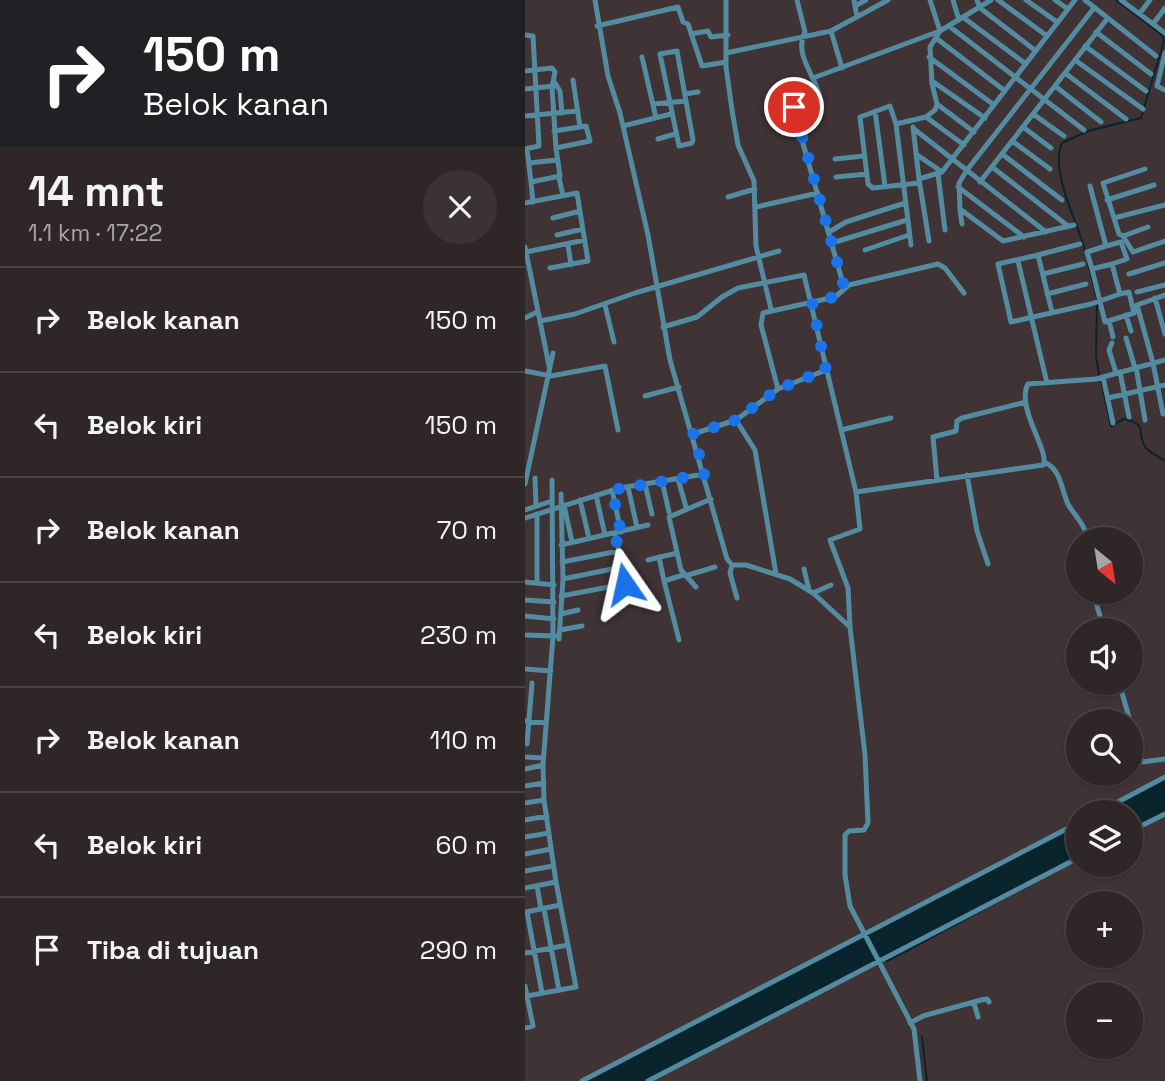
<!DOCTYPE html>
<html lang="id">
<head>
<meta charset="utf-8">
<style>
  :root { --surface:#2f2628; --page:#3b3234; --text:#f1f3f6; --muted:#a7a5a8; --line:#4a4345 }
  body { margin:0; font-family:"Space Grotesk",sans-serif; background:var(--page); color:var(--text); height:100vh; display:flex; flex-direction:column; font-size:26px; white-space:nowrap }
  * { box-sizing:border-box; margin:0 }
  p { font-size:23px; color:var(--muted) }
  .icon { flex:none; width:38px; height:38px; fill:none; stroke:currentColor; stroke-width:2; stroke-linecap:round; stroke-linejoin:round }
  .map { position:relative; flex:1; overflow:hidden }
  .panel { display:flex; flex-direction:column; background:var(--surface); width:525px }
  .panel>* { flex:none }
  .top-card { background:#202124; color:#fff; overflow:hidden }
  .needle { width:46px; rotate:150deg }
  .controls { position:absolute; left:541px; top:527px; display:grid; gap:14px }
  .controls a { display:grid; place-items:center; width:77px; height:77px; border-radius:50%; background:var(--surface); box-shadow:0 2px 5px #0004,0 0 0 2px var(--line); font-size:35px }
  .pin { position:absolute; display:grid; place-items:center; width:60px; height:60px; color:#fff; margin:-30px; border:4px solid #fff; border-radius:50%; box-shadow:0 2px 7px #0007 }
  .me { position:absolute; width:77px; margin:-38px; rotate:349deg; stroke-linejoin:round; filter:drop-shadow(0 0 5px #0008) }
  .turn { display:flex; align-items:center; gap:24px; height:147px; padding:0 28px; font-size:32px }
  .turn .icon { width:91px; height:91px; stroke-width:2.5 }
  .turn b { display:block; font-size:49px; line-height:60px }
  .round { display:grid; place-items:center; flex:none; width:74px; height:74px; border-radius:37px; background:var(--page) }
  .head { display:flex; align-items:center; justify-content:space-between; height:119px; padding:0 28px }
  h1 { font-size:42px; font-weight:700; line-height:52px }
  ul { padding:0; list-style:none }
  li { display:flex; align-items:center; gap:21px; height:105px; padding:0 28px; border-top:2px solid var(--line) }
  li div { flex:1 }
  li b { display:block; font-size:26px }
  li em { font-style:normal }
  main { display:flex; flex:1; min-height:0 }
  .map>svg:first-child { display:block }
  .water { fill:#0a242d }
  .lines { fill:none; stroke-linecap:round; stroke-linejoin:round }
  .stream { stroke:#0a242d; stroke-width:2 }
  .minor { stroke:#538ba0; stroke-width:5 }
  .route { stroke:#1a73e8; stroke-width:12; stroke-dasharray:0 21.6 }
</style>
</head>
<body>
<main>
<section class="panel">
<div class="top-card">
<div class="turn"><svg class="icon" aria-label="right" viewBox="0 0 24 24"><path d="M7 20v-9h11M14 6l5 5-5 5"/></svg><div><b>150 m</b>Belok kanan</div></div>
</div>
<div class="head"><div><h1>14 mnt</h1><p>1.1 km · 17:22</p></div><a class="round"><svg class="icon" aria-label="close" viewBox="0 0 24 24"><path d="M6 6l12 12M18 6L6 18"/></svg></a></div>
<ul>
<li><svg class="icon" aria-label="right" viewBox="0 0 24 24"><path d="M7 20v-9h11M14 6l5 5-5 5"/></svg><div><b>Belok kanan</b></div><em>150 m</em></li>
<li><svg class="icon" aria-label="left" viewBox="0 0 24 24"><path d="M17 20v-9H6M10 6l-5 5 5 5"/></svg><div><b>Belok kiri</b></div><em>150 m</em></li>
<li><svg class="icon" aria-label="right" viewBox="0 0 24 24"><path d="M7 20v-9h11M14 6l5 5-5 5"/></svg><div><b>Belok kanan</b></div><em>70 m</em></li>
<li><svg class="icon" aria-label="left" viewBox="0 0 24 24"><path d="M17 20v-9H6M10 6l-5 5 5 5"/></svg><div><b>Belok kiri</b></div><em>230 m</em></li>
<li><svg class="icon" aria-label="right" viewBox="0 0 24 24"><path d="M7 20v-9h11M14 6l5 5-5 5"/></svg><div><b>Belok kanan</b></div><em>110 m</em></li>
<li><svg class="icon" aria-label="left" viewBox="0 0 24 24"><path d="M17 20v-9H6M10 6l-5 5 5 5"/></svg><div><b>Belok kiri</b></div><em>60 m</em></li>
<li><svg class="icon" aria-label="arrive" viewBox="0 0 24 24"><path d="M6 21V4h12l-3 4 3 4H6"/></svg><div><b>Tiba di tujuan</b></div><em>290 m</em></li>
</ul>
</section>
<div class="map">
<svg width="640" height="1081" viewBox="0 0 640 1081">
  <rect width="100%" height="100%" fill="#3f3335"/>
  <!-- water -->
  <path class="water" d="M640,778V814L606,832V812H574Z
    M553,823V860L363,962L355,961L124,1081H57Z"/>
  <g class="lines">
    <!-- stream -->
    <path class="stream" d="M560,251C553,222 524,171 537,143L563,131L616,118L639,41L637,35L591,0
      M563,263L572,299
      M572,304L571,355L574,375
      M576,380L586,426L599,419C625,425 610,433 621,448C626,453 634,457 640,461
      M397,1036L402,1081"/>
    <!-- minor -->
    <path class="minor" d="M70,0L83,76L95,113L123,235L145,360L202,559L207,565H221L265,579L288,593L325,627L340,755L343,823L339,830L324,831L320,835V875L325,906L389,1029L395,1081
      M201,0V67L207,110L213,145L229,181L231,246L246,309
      M272,0L280,32C269,53 288,73 294,94L292,98L271,104L269,112L319,287
      M329,0L332,17
      M428,0L434,20
      M452,0L455,8L511,51
      M473,0L522,36
      M501,0L532,22
      M530,0L543,9
      M560,0L631,56
      M596,0L640,33
      M330,6L341,0
      M615,13L625,0
      M439,18L501,64
      M628,24L640,8
      M72,26L153,7L158,22L163,24L177,66L201,62
      M424,26L559,130
      M306,31L317,68
      M571,32L626,74
      M166,34L183,31L186,37L203,35
      M0,35L8,36L14,146L0,149
      M411,38L480,91
      M560,46L621,91
      M152,51L168,140L167,143L154,146L135,54Z
      M201,53L306,31L363,0
      M640,53L632,86L640,90
      M117,57L131,118
      M404,57L469,105
      M550,60L618,109
      M0,71L27,68L30,72L27,87L31,148L65,141L61,126L55,127L48,80
      M540,73L601,119
      M288,78L415,31L405,0
      M407,81L460,118
      M30,83L35,91L37,113
      M530,86L576,122
      M0,89L29,86
      M160,94L173,92
      M128,104L161,101
      M412,104L449,132
      M350,111L360,186
      M508,114L539,136
      M0,116L52,111
      M401,117L439,145
      M371,124L365,106L335,117L343,184L348,188L394,183
      M98,126L146,114
      M388,127L394,179
      M498,127L526,148
      M389,129L521,232
      M29,131L55,127
      M133,139L150,134
      M487,141L525,169
      M2,149L6,182L35,176L31,148
      M391,154L417,172
      M477,154L537,200
      M310,159L339,156
      M4,163L32,160
      M467,167L543,226
      M620,169L578,183L594,234L598,236L623,227
      M413,174L420,230
      M311,177L342,174
      M34,178L38,195
      M6,182L8,202
      M455,182L582,19
      M565,186L581,246L596,242L602,259L587,264
      M433,187L499,237
      M203,197L230,189
      M582,200L629,185
      M0,203L52,193L63,261L25,268
      M231,207L293,193
      M435,210L437,224
      M28,218L55,211
      M589,218L640,205
      M549,225L478,241L435,209L434,183L442,170L569,8
      M304,232L321,222L380,203
      M32,235L58,229
      M598,236L608,252L640,241
      M404,241L394,179L417,172L550,0
      M307,243L382,220
      M43,245L46,265
      M386,245L371,124L401,117L410,110L412,104L407,84L405,47L415,31L466,0
      M0,247L15,321L50,314L110,293L254,251
      M340,250L384,235
      M1,252L60,240
      M513,255L473,264L486,322L566,304L595,294L587,264L567,269L580,322L609,313L604,292L595,294
      M493,261L522,383
      M567,269L562,252L581,246
      M518,274L558,264
      M604,274L640,263
      M612,292L640,285
      M522,294L561,284
      M630,298L640,334
      M80,305L89,342
      M527,312L513,255L555,244
      M601,315L606,331
      M0,318L12,312
      M15,321L24,366
      M584,321L588,337
      M138,327L172,317L197,297L213,288L279,275L331,492L518,465C526,453 490,407 503,384L571,379L640,360
      M601,338L610,368
      M587,343L584,350L591,373
      M611,367L620,420
      M0,371L26,376L80,366L93,430
      M595,372L604,417
      M578,377L588,423
      M253,389L301,370
      M120,396L154,387
      M583,398L640,385
      M638,414L628,363L612,305L640,295
      M211,420L230,450L251,574
      M316,430L366,418
      M168,434L211,420L253,389L236,325L238,313L310,297L324,285L413,264L420,268L439,293
      M521,463C537,471 536,491 544,506C552,518 559,524 563,539
      M442,475L452,531L463,564
      M10,478L11,506
      M153,479L161,507
      M412,480L408,437L431,431L432,421L437,418L501,402
      M137,481L144,512
      M0,484L28,353
      M120,484L127,514
      M103,487L112,527
      M87,490L96,532
      M71,495L80,535
      M55,500L64,538
      M39,505L47,542
      M0,510L27,501
      M12,514V583
      M0,518L95,488L180,474
      M90,533L102,591
      M36,545L123,525
      M134,557L139,581
      M123,560L152,553
      M37,562L94,551
      M207,565L205,573L212,598
      M279,569L284,590
      M160,576L190,567
      M38,579L97,567
      M0,582L29,585
      M171,587L156,570L144,517L186,499
      M568,592L579,630
      M288,593L306,585
      M36,596L100,584
      M0,600L29,602
      M36,614L53,610
      M0,616L29,619
      M325,626L323,588L305,540L335,529L331,492
      M35,630L57,626
      M0,635L31,636
      M34,639L38,579L36,494
      M154,640L139,581L158,575
      M0,669L26,671
      M594,682L605,721
      M0,721L21,723
      M606,729L617,762L640,759
      M2,744L7,683
      M0,757L18,758
      M0,769L18,765
      M0,786L19,783
      M0,803L19,800
      M574,812L640,777
      M0,820L22,816
      M606,831L640,814
      M0,837L24,833
      M0,854L26,849
      M0,871L28,866
      M12,886L16,909
      M0,888L31,882L19,800L18,765L28,636L27,480
      M19,909L34,990
      M1,912L35,905
      M2,912L17,993
      M0,953L43,945
      M0,986L8,1026L0,1028
      M2,996L51,987L31,882
      M449,1003L453,1017
      M385,1023L398,1016L456,1000L462,999L464,1002
      M57,1081L553,823
      M123,1081L553,858"/>
  </g>
  <g class="lines">
    <!-- route -->
    <path class="route" d="M100,584L90,533L96,532L87,490L180,474L168,434L211,420L253,389L301,370L287,302L310,297L319,287L269,107"/>
  </g>
</svg>
<div class="controls">
<a><svg class="needle" viewBox="-14 -14 28 28"><path d="M0-13l5 13h-10z" fill="#e53935"/><path d="M0 13l5-13h-10z" fill="#a7a5a8"/></svg></a>
<a><svg class="icon" aria-label="sound" viewBox="0 0 24 24"><path d="M4 9h4l5-4v14l-5-4H4zM17 9q2 3 0 6"/></svg></a>
<a><svg class="icon" aria-label="search" viewBox="0 0 24 24"><circle cx="10" cy="10" r="6"/><path d="M15 15l6 6"/></svg></a>
<a><svg class="icon" aria-label="layers" viewBox="0 0 24 24"><path d="M12 4l9 5-9 5-9-5zM3 14l9 5 9-5"/></svg></a>
<a>+</a>
<a>−</a>
</div>
<div class="pin" style="left:269px;top:107px;background:#d93025"><svg class="icon" aria-label="arrive" viewBox="0 0 24 24"><path d="M6 21V4h12l-3 4 3 4H6"/></svg></div>
<svg class="me" style="left:100px;top:584px" viewBox="-20 -20 40 40"><path d="M0-17L14 15 0 8-14 15z" fill="#1a73e8" stroke="#fff" stroke-width="4"/></svg>
</div>
</main>
</body>
</html>
